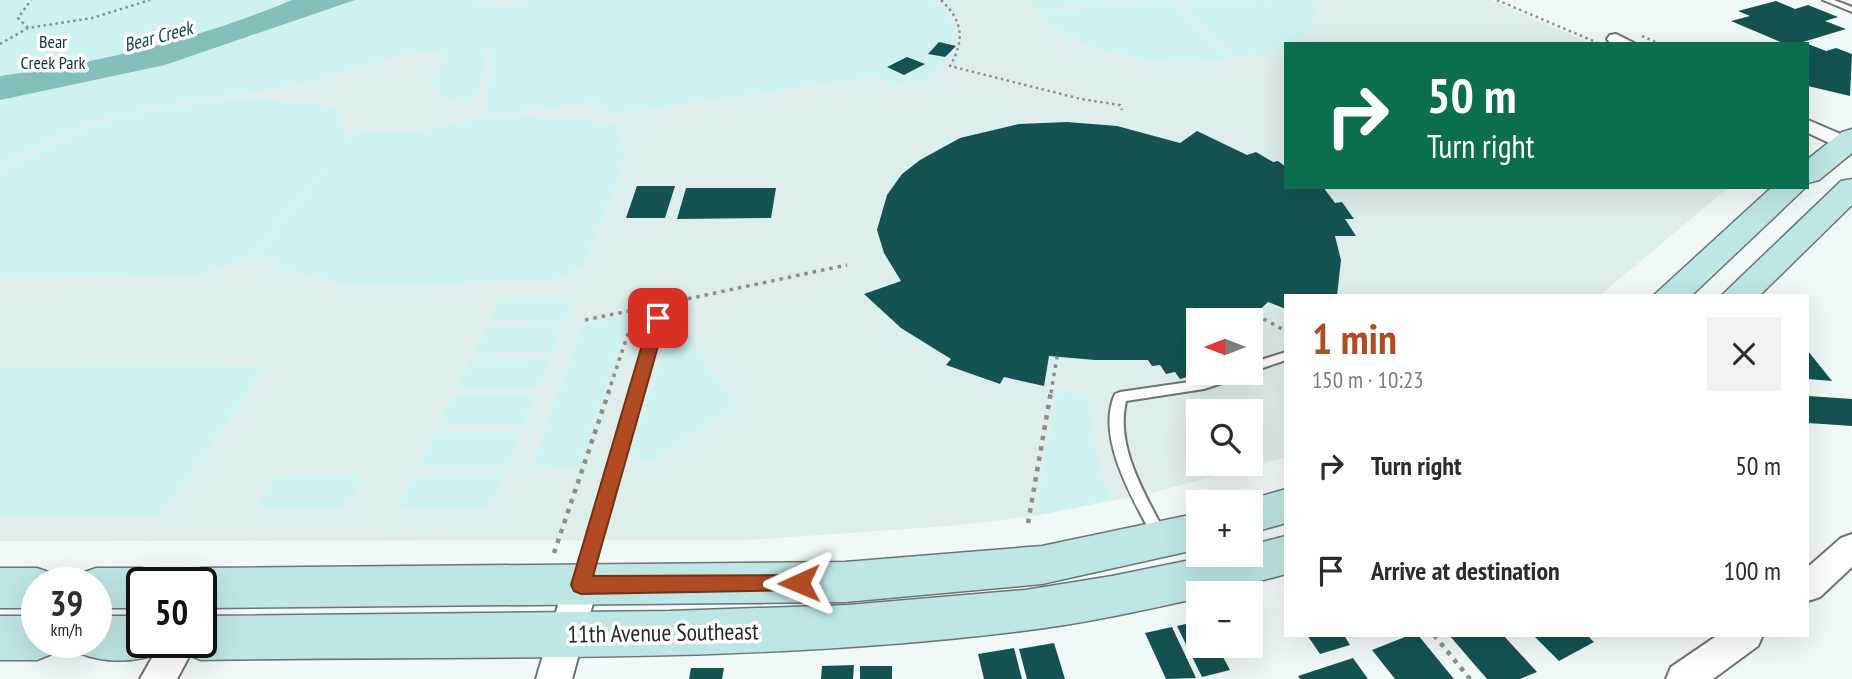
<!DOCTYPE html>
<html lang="en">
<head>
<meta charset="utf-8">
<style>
  :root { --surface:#fff; --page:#f2f2f3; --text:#2b2b33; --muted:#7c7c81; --accent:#b14b21 }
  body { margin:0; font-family:"PT Sans Narrow",sans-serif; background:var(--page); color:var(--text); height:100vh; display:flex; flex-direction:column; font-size:26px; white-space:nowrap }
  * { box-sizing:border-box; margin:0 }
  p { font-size:23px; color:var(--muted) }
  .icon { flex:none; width:38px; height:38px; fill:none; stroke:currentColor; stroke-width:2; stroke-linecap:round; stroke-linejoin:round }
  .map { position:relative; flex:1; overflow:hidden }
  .panel { position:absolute; left:1284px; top:294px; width:525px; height:343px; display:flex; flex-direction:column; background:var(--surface); border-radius:0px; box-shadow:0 7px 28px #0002 }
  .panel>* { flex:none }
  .top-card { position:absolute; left:1284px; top:42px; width:525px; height:147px; border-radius:0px; box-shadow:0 7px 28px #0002; background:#0b6e4f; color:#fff; overflow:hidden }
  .needle { width:46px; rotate:270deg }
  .controls { position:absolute; left:1186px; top:308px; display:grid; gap:14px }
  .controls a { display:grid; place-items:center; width:77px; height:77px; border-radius:0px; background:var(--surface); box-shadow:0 7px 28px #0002; font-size:35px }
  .speed { position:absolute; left:21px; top:567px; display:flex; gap:14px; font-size:35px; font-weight:700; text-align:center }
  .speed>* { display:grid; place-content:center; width:91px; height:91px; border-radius:50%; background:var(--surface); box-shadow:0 7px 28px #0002; line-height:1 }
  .speed small { font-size:18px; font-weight:400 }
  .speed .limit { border:4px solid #111; border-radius:10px; background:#fff; color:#111 }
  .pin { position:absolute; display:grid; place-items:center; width:60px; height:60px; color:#fff; margin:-30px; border-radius:14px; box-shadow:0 4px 10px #0006 }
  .me { position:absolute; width:77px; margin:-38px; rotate:269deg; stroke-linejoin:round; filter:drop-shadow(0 0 5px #0008) }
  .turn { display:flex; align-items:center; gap:24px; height:147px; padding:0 28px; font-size:32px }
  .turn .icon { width:91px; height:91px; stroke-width:2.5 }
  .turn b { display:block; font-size:49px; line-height:60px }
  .round { display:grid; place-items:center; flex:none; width:74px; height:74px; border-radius:0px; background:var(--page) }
  .overview { display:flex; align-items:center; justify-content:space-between; height:119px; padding:0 28px }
  h1 { font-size:42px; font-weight:700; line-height:52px; color:var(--accent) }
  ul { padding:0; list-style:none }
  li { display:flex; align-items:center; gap:21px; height:105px; padding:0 28px }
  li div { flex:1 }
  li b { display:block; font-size:26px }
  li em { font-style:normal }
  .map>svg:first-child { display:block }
  .built { fill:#deeeed; fill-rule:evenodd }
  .green { fill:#cdf2ef }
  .water { fill:#84bfbb }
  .building { fill:#145351 }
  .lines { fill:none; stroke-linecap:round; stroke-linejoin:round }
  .lane-casing { stroke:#6e7473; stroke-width:4 }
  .street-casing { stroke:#6e7473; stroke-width:4 }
  .secondary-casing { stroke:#6e7473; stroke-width:3 }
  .path-far2 { stroke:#898e8e; stroke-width:2.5; stroke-dasharray:2.5 3.5; stroke-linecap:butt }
  .path-far1 { stroke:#898e8e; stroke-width:3.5; stroke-dasharray:3.5 5; stroke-linecap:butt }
  .path { stroke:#898e8e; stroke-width:4.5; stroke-dasharray:4.5 6; stroke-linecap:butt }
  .lane { fill:#fff; fill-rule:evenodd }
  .street { fill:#fff; fill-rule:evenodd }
  .secondary { fill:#bee6e5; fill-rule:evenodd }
  .route { fill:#b14b21; stroke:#733115; stroke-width:2 }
  .labels { text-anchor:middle; stroke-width:7; stroke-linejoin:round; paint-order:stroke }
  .far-park-label { font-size:18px; fill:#153432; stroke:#fff }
  .far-water-label { font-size:19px; font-style:italic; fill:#134947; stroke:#fff }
  .near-street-label { font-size:24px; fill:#282b2b; stroke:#fff }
</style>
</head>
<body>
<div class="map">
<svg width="1852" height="679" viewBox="0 0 1852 679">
  <rect width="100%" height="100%" fill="#f1f8f8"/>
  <!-- built -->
  <path class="built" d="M496,0H1492L1592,44H1286V187H1729L1599,296H1286V457L1155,492L1034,516L949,526L749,540L0,541V118ZM1199,320H1251V373H1199ZM1199,411H1251V464H1199Z"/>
  <!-- green -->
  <path class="green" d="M0,0H496L477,5L507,8L523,0H933C960,22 965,46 937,68L944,70L920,84L909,80L893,86L876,77L604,115L600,102L487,116L490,51L486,54L479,95L466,102L441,98L432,82L436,68L447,59L446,54C404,46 356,73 316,81C204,104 99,101 0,169Z
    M1028,0H1136L1035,11Z
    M1159,0L1171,2L1230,59C1166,66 1086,61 1037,13Z
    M1312,0L1316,16C1305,49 1266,53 1236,59L1176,1Z
    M245,99L317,104L342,109L345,144L356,131H421L478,119L521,117L585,119L615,125L627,156L583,267L553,281L342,285L273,266L274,258H253L337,153L251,256L201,276L0,279V174C74,123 156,104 245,99Z
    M574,297L565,321H489L500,298Z
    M629,314L579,468L530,470L583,326Z
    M683,322L705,362L740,403L654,460L634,458L633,444L673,325Z
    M562,327L552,353H473L485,328Z
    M549,360L539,388H457L470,361Z
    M265,366L161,517H0V367Z
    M1058,391L1087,394L1101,475L1112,500L1034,516Z
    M452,396H535L523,425L437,426Z
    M435,433H521L508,465H419Z
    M505,473L491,508L398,509L415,474Z
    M276,474H365L347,508L255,509Z"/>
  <!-- water -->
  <path class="water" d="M292,0H355L165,65L0,100V76C99,63 200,39 292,0Z"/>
  <!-- building -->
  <path class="building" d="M1776,1L1795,9L1808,5L1838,17L1825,21L1846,29L1803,42L1807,44H1785L1731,21L1750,16L1738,11Z
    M939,42L956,46L945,57L928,54Z
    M1808,44L1826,51L1836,48L1852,54L1850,96L1808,86Z
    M907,57L925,64L904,75L887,67Z
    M1067,122L1117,126L1180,143L1197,131L1247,155L1256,152L1273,162L1278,161L1286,167V187H1323L1335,203L1342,202L1354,219H1345L1356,236H1335L1341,260L1337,296H1286V309L1268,302L1249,320H1199V374L1180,379L1175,372L1166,374L1160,365L1152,366L1148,360H1095L1049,356L1044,386L1004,377L1000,384L946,365L951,359L901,328L864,294L901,281L884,253L877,230L887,195L902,174L920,160L960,138L1019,124Z
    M637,186H675L665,218H626Z
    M686,188H776L771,218L677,219Z
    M1808,351L1832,381L1808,379Z
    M1808,396L1852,399V426L1808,423Z
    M1199,621V646H1217L1230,670L1202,677L1177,626Z
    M1172,627L1196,678L1166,679L1145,633Z
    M1307,635H1344L1350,645L1320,654Z
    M1410,635H1418L1454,679H1395L1372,650Z
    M1449,635H1503L1537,672L1520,679H1487Z
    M1533,635H1587L1594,642L1559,661Z
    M1054,643L1065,679H1027L1019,649Z
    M1014,648L1022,679H984L978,654Z
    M1353,658L1368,679H1300L1298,676Z
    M854,665L853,679H821L822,666Z
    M860,666H892V679H860Z
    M691,668H724L722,679H689Z"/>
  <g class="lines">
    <defs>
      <path id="lane" d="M1823,0H1834L1852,7V12Z
        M658,314L664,318L590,580L587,585L582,587L577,585L574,580L652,318Z
        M1286,352V360L1251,372V363Z
        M1225,373H1245L1243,376L1204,389L1126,401C1115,448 1146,495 1166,535L1164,539L1159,541L1154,539C1134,501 1095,437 1115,394L1120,392L1203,380Z"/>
      <path id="street" d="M1616,34L1636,44L1610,43L1607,39L1610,35Z
        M1808,120L1852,139V147H1838L1808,133Z
        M1852,534V567L1820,597L1808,601V567L1841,538Z
        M581,571L593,575L598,585L572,679H536L564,585L569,575Z
        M1718,635H1763L1758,646L1713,679H1666L1671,667Z
        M161,642H197L177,679H140Z"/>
      <path id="secondary" d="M1852,129V153L1819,180L1808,183V159L1842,132Z
        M1852,179V205L1759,296H1721L1841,181Z
        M1772,187H1806L1691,296H1653Z
        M1286,489V523L1251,533V502H1240Z
        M1199,513V549L1042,584L845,602L201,608V583H180L184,574L201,568L845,562L1042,546Z
        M1286,536V574L1216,593H1199V598C1140,611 1081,624 1022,631C750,665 474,655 201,660L184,653L179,642H201V616L670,611L848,605L1025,590L1112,576L1215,555H1251V545Z
        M0,568H37L54,574L58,583H37V608H0Z
        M96,568H142L159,574L163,583H142V608H96V583H75L79,574Z
        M0,616H37V642H59L54,653L37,660H0Z
        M96,616H142V642H164L159,653C134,663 104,663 79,653L74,642H96Z"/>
    </defs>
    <!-- lane casing -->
    <use href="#lane" class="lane-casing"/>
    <!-- street casing -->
    <use href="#street" class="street-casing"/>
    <!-- secondary casing -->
    <use href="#secondary" class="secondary-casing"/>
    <!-- path-far2 -->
    <path class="path-far2" d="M941,0C963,21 965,40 950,66L1081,99L1120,105L1122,110
      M1497,0L1598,43
      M28,28L18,18L31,0
      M1642,36L1660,44
      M0,44L28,28L92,18L150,0"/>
    <!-- path-far1 -->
    <path class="path-far1" d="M663,304L847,265
      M1256,315L1286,331
      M585,320L648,307
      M608,393L636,310
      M1051,393L1057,357"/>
    <!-- path -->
    <path class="path" d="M1028,523L1051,391
      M554,553L609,391
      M1434,635L1470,679"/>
    <!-- lane -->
    <use href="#lane" class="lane"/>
    <!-- street -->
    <use href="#street" class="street"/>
    <!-- secondary -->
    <use href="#secondary" class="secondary"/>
  </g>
  <!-- route -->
  <path class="route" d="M658,313L666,318L593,576L799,575L806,577L809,583L806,590L581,594L574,591L571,585L650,318Z"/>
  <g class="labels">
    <!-- far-park labels -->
    <g class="far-park-label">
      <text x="53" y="48">Bear<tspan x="53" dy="21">Creek Park</tspan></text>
    </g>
    <!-- far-water labels -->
    <g class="far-water-label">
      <text transform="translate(158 36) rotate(-15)" y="7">Bear Creek</text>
    </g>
    <!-- near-street labels -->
    <g class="near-street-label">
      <text transform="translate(663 633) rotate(-1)" y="8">11th Avenue Southeast</text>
    </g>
  </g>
</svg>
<div class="controls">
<a><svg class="needle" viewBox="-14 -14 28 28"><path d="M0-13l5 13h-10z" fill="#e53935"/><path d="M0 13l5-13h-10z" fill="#7c7c81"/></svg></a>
<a><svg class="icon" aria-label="search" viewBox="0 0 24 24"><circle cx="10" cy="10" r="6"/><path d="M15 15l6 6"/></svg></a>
<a>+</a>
<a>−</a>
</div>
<div class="speed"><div>39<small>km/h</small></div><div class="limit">50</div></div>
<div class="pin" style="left:658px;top:318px;background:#d93025"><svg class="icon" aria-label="arrive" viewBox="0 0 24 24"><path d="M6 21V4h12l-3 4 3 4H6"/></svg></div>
<svg class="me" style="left:799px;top:583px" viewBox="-20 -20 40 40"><path d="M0-17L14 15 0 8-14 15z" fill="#b14b21" stroke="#fff" stroke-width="4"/></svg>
<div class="top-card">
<div class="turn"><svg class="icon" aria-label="right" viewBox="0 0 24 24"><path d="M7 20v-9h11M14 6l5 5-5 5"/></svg><div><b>50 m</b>Turn right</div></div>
</div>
<section class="panel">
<div class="overview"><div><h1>1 min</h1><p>150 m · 10:23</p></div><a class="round"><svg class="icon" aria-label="close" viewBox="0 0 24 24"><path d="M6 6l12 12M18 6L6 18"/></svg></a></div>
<ul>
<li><svg class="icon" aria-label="right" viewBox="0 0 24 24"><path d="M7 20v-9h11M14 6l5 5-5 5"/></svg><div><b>Turn right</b></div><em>50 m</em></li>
<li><svg class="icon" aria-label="arrive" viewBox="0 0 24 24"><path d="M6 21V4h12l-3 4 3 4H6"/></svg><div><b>Arrive at destination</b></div><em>100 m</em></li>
</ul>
</section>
</div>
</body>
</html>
